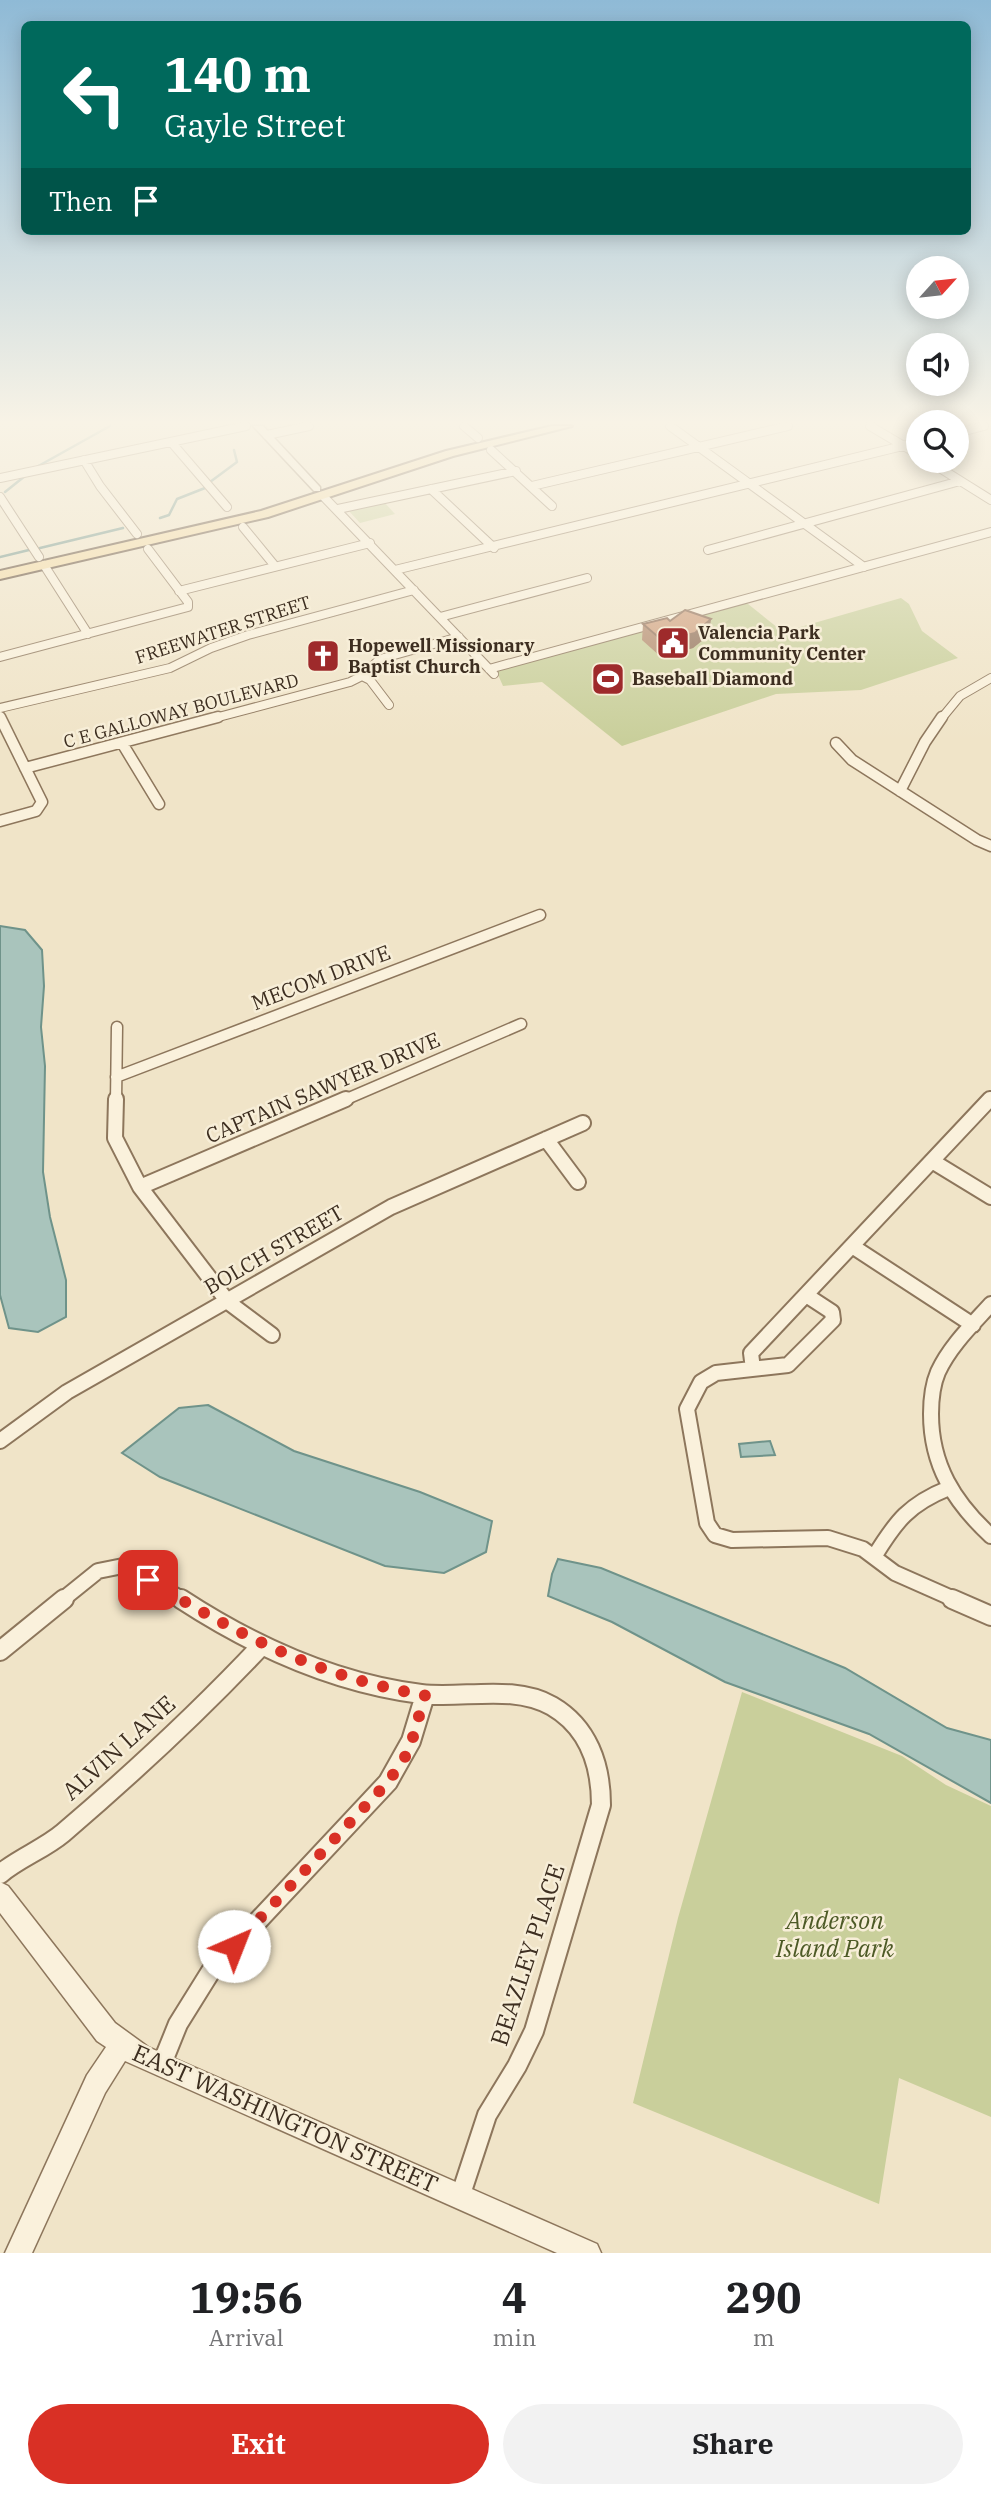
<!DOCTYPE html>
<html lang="en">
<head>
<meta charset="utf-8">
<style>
  :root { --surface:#fff; --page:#f2f2f2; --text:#202124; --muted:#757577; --accent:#d93025 }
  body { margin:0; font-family:"IBM Plex Serif",serif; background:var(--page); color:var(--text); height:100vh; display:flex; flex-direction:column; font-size:26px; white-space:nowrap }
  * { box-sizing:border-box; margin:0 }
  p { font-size:23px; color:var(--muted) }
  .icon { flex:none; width:38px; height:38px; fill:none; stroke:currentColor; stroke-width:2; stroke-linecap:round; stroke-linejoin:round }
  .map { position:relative; height:2253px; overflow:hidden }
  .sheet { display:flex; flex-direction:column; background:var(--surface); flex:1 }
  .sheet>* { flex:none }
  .top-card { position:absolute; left:21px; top:21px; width:950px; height:214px; border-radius:10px; box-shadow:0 4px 18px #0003; background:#00695c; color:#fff; overflow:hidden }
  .needle { width:46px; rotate:63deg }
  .controls { position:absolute; left:906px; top:256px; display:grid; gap:14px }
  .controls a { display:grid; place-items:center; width:63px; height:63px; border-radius:50%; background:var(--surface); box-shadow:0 4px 18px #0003; font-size:35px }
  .pin { position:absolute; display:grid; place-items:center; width:60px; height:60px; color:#fff; margin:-30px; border-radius:14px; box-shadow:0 4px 10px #0006 }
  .me { position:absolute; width:77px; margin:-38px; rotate:44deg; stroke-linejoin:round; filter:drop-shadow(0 0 5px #0008) }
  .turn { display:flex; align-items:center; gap:24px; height:147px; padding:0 28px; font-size:32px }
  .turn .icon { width:91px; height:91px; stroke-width:2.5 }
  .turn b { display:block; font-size:49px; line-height:60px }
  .then { display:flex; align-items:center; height:66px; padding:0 28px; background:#0003; gap:14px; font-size:26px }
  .eta { display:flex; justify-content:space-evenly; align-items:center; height:119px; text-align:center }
  .eta b { font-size:42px; font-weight:700; line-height:49px }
  .action { display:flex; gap:14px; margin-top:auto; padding:14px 28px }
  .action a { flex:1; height:80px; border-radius:42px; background:var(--accent); color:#fff; font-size:28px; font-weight:700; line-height:80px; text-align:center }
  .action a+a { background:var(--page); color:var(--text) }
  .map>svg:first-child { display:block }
  .green { fill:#c9cf9b }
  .water { fill:#a9c4bc; stroke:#6f938a; stroke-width:2 }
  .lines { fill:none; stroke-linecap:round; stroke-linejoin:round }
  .stream { stroke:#6f938a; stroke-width:2.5 }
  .minor-far3-casing { stroke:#8d765c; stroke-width:10 }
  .minor-far2-casing { stroke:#8d765c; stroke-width:13 }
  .minor-far1-casing { stroke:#8d765c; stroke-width:18 }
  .minor-casing { stroke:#8d765c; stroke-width:22 }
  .tertiary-casing { stroke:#8d765c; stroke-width:3 }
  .primary-casing { stroke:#5b4430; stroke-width:4 }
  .minor-far3 { stroke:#faf1dc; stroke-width:8 }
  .minor-far2 { stroke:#faf1dc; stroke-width:10 }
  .minor-far1 { stroke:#faf1dc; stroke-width:14 }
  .minor { stroke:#faf1dc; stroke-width:18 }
  .tertiary { fill:#faf1dc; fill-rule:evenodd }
  .primary { fill:#f3d9a0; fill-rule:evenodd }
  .wall { fill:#b2896c }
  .shaded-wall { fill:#916f58 }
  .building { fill:#cf9f7d; stroke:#916f58; stroke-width:2 }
  .route { stroke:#d93025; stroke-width:12; stroke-dasharray:0 21.6 }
  .labels { text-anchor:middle; stroke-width:5; stroke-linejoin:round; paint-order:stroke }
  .far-street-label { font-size:18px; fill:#3d2e20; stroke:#f7eed8 }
  .far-poi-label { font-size:18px; font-weight:bold; fill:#3d2e20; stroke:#f7eed8; text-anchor:start }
  .street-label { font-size:21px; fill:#3d2e20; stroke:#f7eed8 }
  .near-street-label { font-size:24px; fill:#3d2e20; stroke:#f7eed8 }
  .near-park-label { font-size:24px; font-style:italic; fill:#4d5a26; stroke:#f7eed8 }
</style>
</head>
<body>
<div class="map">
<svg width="991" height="2253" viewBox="0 0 991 2253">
  <rect width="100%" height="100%" fill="#f0e4c8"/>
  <!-- green -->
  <path class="green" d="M384,502L395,514L360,523L348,510Z
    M901,598L909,604L922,631L958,658L861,690L776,694L622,746L542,682L503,686L495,668L743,600L783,632Z
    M742,1692L902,1756L946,1785L991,1806V2117L899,2078L879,2204L633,2103L678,1918Z"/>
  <!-- water -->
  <path class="water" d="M0,926L25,930L42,950L44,986L41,1027L45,1066L43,1172L50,1217L66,1280V1317L38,1332L9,1328L0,1295Z
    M208,1405L294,1451L420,1492L492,1521L486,1552L444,1573L385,1566L160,1477L122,1453L179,1408Z
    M770,1441L775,1455L741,1457L739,1444Z
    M558,1559L601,1568L845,1668L947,1728L991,1740V1803L869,1734L725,1682L612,1622L548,1596L552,1574Z"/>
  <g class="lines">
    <!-- stream -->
    <path class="stream" d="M33,469L110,426
      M210,482L237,462L234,450
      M5,492L25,476
      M160,518L169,515L177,499L205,488
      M40,548L123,528
      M0,557L29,550"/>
    <defs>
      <path id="minor-far3" d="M464,426L478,438
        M670,426L864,567
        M870,426L919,455
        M957,433L984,426
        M267,435L309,426
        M172,443L227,507
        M491,450L552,506
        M84,460L100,486L137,534
        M927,460L991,500
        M0,478L246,426
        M532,486L788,426
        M431,489L494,548
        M323,496L494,674
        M0,497L39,557
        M338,509L516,471
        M243,527L275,566
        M708,550L960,481
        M44,565L88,634
        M395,570L919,442
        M179,591L370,543
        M440,617L587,578
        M0,657L188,607V602L148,549
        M489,669L991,532
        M362,676L370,680L389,705
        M0,708L170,668L211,648L248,635L414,590
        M211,719L350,682L362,676L380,659L459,637
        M941,719L960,696L991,678"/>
      <path id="minor-far2" d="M122,743L159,804
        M836,743L852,760L977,840L991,846
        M25,768L218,717
        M900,791L925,742L942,717
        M0,821L36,811L42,802L0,717
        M116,1077L540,915
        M116,1101L117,1027
        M342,1101L521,1024
        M988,1101L991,1098"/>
      <path id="minor-far1" d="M116,1099L115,1138L140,1187L228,1302L272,1335
        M546,1139L578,1182
        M932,1161L991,1197
        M140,1187L346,1099
        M852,1246L973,1325
        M806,1295L832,1312L833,1320L788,1365L716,1373L701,1382L687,1409L707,1523L715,1535L732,1540L828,1538L863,1549L895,1573L956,1600
        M991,1304C972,1325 950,1346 938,1372C932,1386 931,1400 931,1414C931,1465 954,1502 991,1536
        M753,1369L751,1353L990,1099
        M0,1441L67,1392L391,1207L583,1123
        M874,1557C896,1521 909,1504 949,1488
        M62,1600L98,1571L123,1566L184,1600"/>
      <path id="minor" d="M181,1599C253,1646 334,1683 421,1694C463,1699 513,1684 552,1706C588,1727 601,1765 601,1805L534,2031L517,2066L487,2115L460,2197
        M952,1599L991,1616
        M0,1651L64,1599
        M0,1874C19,1858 44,1849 63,1833C132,1774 200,1711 262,1645
        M161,2066L178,2024L211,1971L388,1782L411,1741L425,1695"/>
      <path id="tertiary" d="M253,426H263L320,487V491H314Z
        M0,1882L8,1886L115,2023L148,2047L597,2244L601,2253H557L125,2061L105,2093L32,2253H5L87,2075L106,2047L97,2041L0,1913Z"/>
      <path id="primary" d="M552,426H572L453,456L268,517L0,579V571L261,511L446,451Z"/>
    </defs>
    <!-- minor-far3 casing -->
    <use href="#minor-far3" class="minor-far3-casing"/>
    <!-- minor-far2 casing -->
    <use href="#minor-far2" class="minor-far2-casing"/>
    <!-- minor-far1 casing -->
    <use href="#minor-far1" class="minor-far1-casing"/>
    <!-- minor casing -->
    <use href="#minor" class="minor-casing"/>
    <!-- tertiary casing -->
    <use href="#tertiary" class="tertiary-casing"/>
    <!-- primary casing -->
    <use href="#primary" class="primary-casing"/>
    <!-- minor-far3 -->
    <use href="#minor-far3" class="minor-far3"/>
    <!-- minor-far2 -->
    <use href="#minor-far2" class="minor-far2"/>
    <!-- minor-far1 -->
    <use href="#minor-far1" class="minor-far1"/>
    <!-- minor -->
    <use href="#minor" class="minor"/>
    <!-- tertiary -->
    <use href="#tertiary" class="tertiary"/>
    <!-- primary -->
    <use href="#primary" class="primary"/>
  </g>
  <!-- wall -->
  <path class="wall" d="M670,621L709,635L693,648L661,657L642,640L643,624Z"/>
  <!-- shaded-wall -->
  <path class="shaded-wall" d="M711,619L709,635L693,648L661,657L663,641Z"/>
  <!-- building -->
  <path class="building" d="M685,610L711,619L695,633L663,641L643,624L667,618L670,621Z"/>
  <!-- sky -->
  <linearGradient id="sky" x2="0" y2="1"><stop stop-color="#8fbad6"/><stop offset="0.57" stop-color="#f8f3e6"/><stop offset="1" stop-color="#f8f3e6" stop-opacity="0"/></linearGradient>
  <rect width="991" height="741" fill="url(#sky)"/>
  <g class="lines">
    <!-- route -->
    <path class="route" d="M148,1580C238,1634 319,1678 425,1695L409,1751L388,1782L234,1946"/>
  </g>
  <!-- icons -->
  <defs>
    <symbol id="civic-square" viewBox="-11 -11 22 22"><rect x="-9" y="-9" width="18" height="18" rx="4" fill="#9e2a2b" stroke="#f7eed8"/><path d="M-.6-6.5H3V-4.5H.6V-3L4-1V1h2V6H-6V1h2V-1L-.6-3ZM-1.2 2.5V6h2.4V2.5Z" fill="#fff"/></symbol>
    <symbol id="church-square" viewBox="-11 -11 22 22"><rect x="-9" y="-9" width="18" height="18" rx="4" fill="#9e2a2b" stroke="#f7eed8"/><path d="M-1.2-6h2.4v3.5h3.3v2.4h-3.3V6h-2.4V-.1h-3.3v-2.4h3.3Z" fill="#fff"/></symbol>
    <symbol id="stadium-square" viewBox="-11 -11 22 22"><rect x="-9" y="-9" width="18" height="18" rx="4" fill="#9e2a2b" stroke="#f7eed8"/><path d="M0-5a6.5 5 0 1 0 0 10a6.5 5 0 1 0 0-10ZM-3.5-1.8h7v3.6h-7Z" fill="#fff"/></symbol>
  </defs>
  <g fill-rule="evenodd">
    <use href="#civic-square" x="654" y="624" width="38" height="38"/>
    <use href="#church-square" x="304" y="637" width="38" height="38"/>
    <use href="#stadium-square" x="589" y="660" width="38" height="38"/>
  </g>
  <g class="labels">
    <!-- far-street labels -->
    <g class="far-street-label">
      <text transform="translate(223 630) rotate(-18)" y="6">FREEWATER STREET</text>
      <text transform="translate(181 711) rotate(-15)" y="6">C E GALLOWAY BOULEVARD</text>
    </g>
    <!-- far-poi labels -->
    <g class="far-poi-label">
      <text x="698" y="639">Valencia Park<tspan x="698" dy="21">Community Center</tspan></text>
      <text x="348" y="652">Hopewell Missionary<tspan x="348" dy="21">Baptist Church</tspan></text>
      <text x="632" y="685">Baseball Diamond</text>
    </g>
    <!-- street labels -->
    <g class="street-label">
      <text transform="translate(321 978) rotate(-21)" y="7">MECOM DRIVE</text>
      <text transform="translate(323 1088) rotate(-23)" y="7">CAPTAIN SAWYER DRIVE</text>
      <text transform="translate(274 1250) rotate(-30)" y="7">BOLCH STREET</text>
    </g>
    <!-- near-street labels -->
    <g class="near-street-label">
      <text transform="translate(119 1748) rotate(-42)" y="8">ALVIN LANE</text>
      <text transform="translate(528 1955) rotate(-72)" y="8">BEAZLEY PLACE</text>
      <text transform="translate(285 2119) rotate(24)" y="8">EAST WASHINGTON STREET</text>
    </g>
    <!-- near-park labels -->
    <g class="near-park-label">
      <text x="835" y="1929">Anderson<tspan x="835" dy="28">Island Park</tspan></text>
    </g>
  </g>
</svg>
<div class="controls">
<a><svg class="needle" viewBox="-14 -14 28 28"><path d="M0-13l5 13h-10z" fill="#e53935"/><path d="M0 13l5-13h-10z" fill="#757577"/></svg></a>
<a><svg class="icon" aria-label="sound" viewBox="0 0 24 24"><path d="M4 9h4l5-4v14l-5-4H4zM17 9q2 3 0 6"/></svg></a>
<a><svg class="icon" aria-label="search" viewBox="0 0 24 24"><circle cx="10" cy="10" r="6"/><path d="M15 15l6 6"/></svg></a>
</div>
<div class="pin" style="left:148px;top:1580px;background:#d93025"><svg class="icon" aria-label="arrive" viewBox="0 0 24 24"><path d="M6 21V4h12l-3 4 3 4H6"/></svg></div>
<svg class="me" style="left:234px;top:1946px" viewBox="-20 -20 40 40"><circle r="19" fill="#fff"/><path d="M0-13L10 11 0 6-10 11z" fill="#d93025"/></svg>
<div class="top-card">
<div class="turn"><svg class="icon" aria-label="left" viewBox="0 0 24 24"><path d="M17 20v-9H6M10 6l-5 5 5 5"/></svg><div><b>140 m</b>Gayle Street</div></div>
<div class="then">Then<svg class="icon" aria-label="arrive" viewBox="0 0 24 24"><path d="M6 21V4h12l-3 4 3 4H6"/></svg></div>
</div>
</div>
<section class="sheet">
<div class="eta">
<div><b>19:56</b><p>Arrival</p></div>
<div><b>4</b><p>min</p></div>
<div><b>290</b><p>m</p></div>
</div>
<div class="action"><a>Exit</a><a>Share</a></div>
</section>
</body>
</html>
